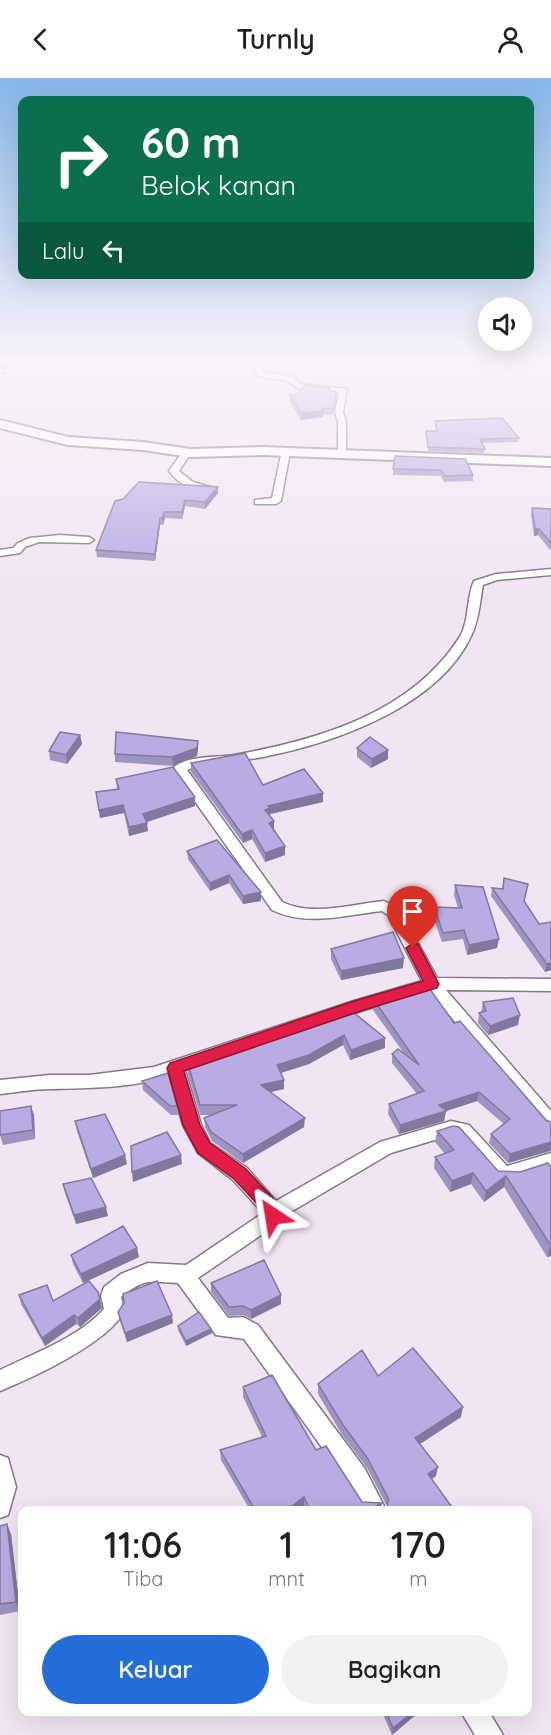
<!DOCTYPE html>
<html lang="id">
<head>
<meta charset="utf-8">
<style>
  :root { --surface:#fff; --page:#f2f2f2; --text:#202124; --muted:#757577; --accent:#246dd9 }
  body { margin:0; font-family:Quicksand,sans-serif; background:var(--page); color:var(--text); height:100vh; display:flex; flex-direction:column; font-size:22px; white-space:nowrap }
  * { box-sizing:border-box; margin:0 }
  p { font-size:20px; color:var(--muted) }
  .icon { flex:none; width:33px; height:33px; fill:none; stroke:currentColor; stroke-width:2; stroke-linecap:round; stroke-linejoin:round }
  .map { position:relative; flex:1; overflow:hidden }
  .sheet { position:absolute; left:18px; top:1428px; width:514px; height:210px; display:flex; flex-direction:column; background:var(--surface); border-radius:12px; box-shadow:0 6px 24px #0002 }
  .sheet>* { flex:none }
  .banner { position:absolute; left:18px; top:18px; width:516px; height:183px; border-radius:12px; box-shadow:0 6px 24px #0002; background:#0b6e4f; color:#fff; overflow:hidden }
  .controls { position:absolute; left:478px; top:219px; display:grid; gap:12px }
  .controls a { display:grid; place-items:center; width:54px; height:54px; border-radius:50%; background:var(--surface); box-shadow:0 6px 24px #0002; font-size:30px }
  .pin { position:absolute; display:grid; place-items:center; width:51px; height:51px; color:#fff; margin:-62px -26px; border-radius:50% 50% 50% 0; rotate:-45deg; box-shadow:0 0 6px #0007 }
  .pin .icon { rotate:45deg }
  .me { position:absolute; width:66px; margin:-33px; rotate:327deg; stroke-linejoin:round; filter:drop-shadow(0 0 4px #0008) }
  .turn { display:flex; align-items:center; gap:21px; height:126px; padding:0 24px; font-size:27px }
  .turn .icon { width:78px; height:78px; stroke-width:2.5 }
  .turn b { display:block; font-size:42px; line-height:51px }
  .then { display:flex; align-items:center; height:57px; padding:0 24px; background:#0003; gap:12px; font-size:22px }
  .eta { display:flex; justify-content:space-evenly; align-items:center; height:102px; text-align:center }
  .eta b { font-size:36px; font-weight:600; line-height:42px }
  .action { display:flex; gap:12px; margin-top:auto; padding:12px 24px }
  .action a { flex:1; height:69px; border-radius:36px; background:var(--accent); color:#fff; font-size:24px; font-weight:600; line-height:69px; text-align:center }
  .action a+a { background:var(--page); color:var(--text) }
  header { display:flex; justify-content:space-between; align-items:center; height:78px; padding:0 24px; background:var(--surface); font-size:27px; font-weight:600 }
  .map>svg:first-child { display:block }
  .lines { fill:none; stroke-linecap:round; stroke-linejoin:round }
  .street-casing { stroke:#837884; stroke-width:3 }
  .secondary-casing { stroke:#837884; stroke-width:4 }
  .street { fill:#fff; fill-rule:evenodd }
  .secondary { fill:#fff; fill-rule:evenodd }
  .wall { fill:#9e94c3 }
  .shaded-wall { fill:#81789f }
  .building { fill:#b8ace3; stroke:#81789f; stroke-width:1.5 }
  .route { fill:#e11d48; stroke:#92132f; stroke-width:1.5 }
</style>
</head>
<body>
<header><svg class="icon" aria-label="back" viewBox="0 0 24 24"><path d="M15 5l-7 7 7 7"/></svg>Turnly<svg class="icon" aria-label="person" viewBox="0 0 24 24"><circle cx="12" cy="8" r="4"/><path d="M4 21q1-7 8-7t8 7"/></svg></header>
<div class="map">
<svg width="551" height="1657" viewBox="0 0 551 1657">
  <rect width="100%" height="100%" fill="#f2e5f3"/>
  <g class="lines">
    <defs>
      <path id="street" d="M237,282L258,283L264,294L293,299L300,306L347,311L343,334L346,344V379L338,377V344L335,334L339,315L298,310L287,303L258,298L252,287Z
        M0,291H4V295H0Z
        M186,372L191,375L179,393L193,404L214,410V414C197,416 179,407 169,393L183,373Z
        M282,372L290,374L281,423L276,426H255V422L272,420Z
        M60,457L89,459L94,462L89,465L39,464L25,469L20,475L0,478V472L13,470L18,465L30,460Z
        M551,491V497L497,502L483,507C480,523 479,541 472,556C440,628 335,665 263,679C242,683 205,684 187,692L282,824C313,839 352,826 384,823L399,830L437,900L551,901V913L446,912L551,1033V1052L545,1050L429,913L364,932L185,992L201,1047L210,1065L247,1090L276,1123L380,1064L451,1043L469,1047L507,1088L551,1075V1091C534,1097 514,1108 496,1102L458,1058L451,1057L391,1075L282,1139L280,1144L198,1200L228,1240L243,1239L258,1247L365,1391L386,1432H363L349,1407L244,1261L216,1257L178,1205C149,1204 146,1199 121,1219L124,1233C110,1264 32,1300 0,1313V1292C34,1275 78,1260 104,1231L101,1218L104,1209L121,1196L148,1185L186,1187L263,1135L233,1102L198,1075L183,1047L169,998C132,1010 91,1010 52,1011C35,1011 17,1014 0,1016V1002L50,997H89L154,989L354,923L422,903L388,837L382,833C345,837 307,849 272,832L172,691C185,677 216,680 234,677C317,662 410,636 459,560C470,543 466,520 474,503L496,496Z
        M0,1377L8,1380L16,1409L8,1437L0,1440Z
        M461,1634H489L503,1657H475Z"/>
      <path id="secondary" d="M0,342L68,359L143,364L190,371L263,369L551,380V388L263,377L190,379L143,372L68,367L0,350Z"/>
    </defs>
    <!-- street casing -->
    <use href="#street" class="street-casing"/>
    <!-- secondary casing -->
    <use href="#secondary" class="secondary-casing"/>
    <!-- street -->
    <use href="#street" class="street"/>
    <!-- secondary -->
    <use href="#secondary" class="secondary"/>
  </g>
  <!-- wall -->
  <path class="wall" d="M0,282H28L6,290L0,289Z
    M197,282H232L228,287L197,285Z
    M330,313L336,320L333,337H323V339L301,342L290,324V317Z
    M435,343L519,360L518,364L482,365L485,371L484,375L428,373L426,353H436Z
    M395,378L473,397V403L444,404L441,398L393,397Z
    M218,409V415L205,431L185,428L182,441L165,440L163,447H160L155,483L97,479L96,472L115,423Z
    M532,430L551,431V473L538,457L534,458L531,437Z
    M80,657L82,666L67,686L50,682L49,673Z
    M198,663V671L197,678L173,688L115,684V676Z
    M357,670L388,672V681L371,690L357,679Z
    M191,685L263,707L323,715V724L270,736L274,752L285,777L265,784L252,761L243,765L191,694Z
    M116,701L195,728L146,744L148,753L129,758L124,735L100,740L96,714L117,711Z
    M187,773L261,814V823L243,826L229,805L210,813L188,781Z
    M504,800L524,824L539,846L551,892L545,894L491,818L492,810L502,811Z
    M455,807L497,870L467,877L463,861L442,864L433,839L434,829L458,830L454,817Z
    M331,871L403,890L341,902L331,881Z
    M374,922L454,945L546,1042L551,1044V1074L550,1073L508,1085L489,1065L491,1056L504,1046L477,1023L446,1033L444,1043L399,1056L388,1036L389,1026L417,1016L392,985V976L403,974L373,932Z
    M483,924L518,947L488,957L478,945L479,935H481Z
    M348,930L385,970L350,982L343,967L309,986L281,995L284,1002V1011L271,1014L304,1049L243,1085L212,1063L205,1049L204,1040L212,1037H200L188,996V986L262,966V959L292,953Z
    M142,1003L177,1028L178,1037H171L143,1012Z
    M34,1037L35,1061L3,1067L0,1057Z
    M75,1043L127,1086L93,1100L77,1053Z
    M437,1053L498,1093L520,1094L551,1089V1178L547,1179L504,1109L484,1124L471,1106L450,1114L434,1090L435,1079L445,1076L435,1064Z
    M63,1106L108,1138L76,1146L65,1115Z
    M71,1177L139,1179L83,1205L73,1186Z
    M211,1205L281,1226L251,1241L243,1237L229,1238L211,1214Z
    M19,1217L53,1223L102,1230L80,1249L76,1246L45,1268L21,1226Z
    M118,1234L173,1245L127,1264L120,1243Z
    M178,1248L212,1255L186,1268L178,1252Z
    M378,1298L461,1339L420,1366L436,1398L432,1401L454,1432H386L387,1428L367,1390L342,1357L318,1316V1306Z
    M243,1309L316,1372L362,1424L381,1432H306L304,1428L299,1432H250L221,1382L220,1372L262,1359L243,1319Z
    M0,1448L11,1456L20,1533L0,1537Z
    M382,1634H419L392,1657Z"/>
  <!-- shaded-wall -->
  <path class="shaded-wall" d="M13,282H28L6,290L5,285Z
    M323,333V339L301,342V335Z
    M218,409V415L205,431V424Z
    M185,422V428L182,441V434Z
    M164,434L165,440L163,447L162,440Z
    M160,440V447L155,483V476Z
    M535,451H539L538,457L534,458Z
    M80,657L82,666L67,686L66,677Z
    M198,663V671L197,678L173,688L172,679Z
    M388,672V681L371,690L372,681Z
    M323,715V724L270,736V739L265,732L268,728Z
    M195,719V728L144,745L143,736Z
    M123,727L124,735L100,740L99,732Z
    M274,743V752L269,745Z
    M147,745L148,753L129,758V749Z
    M252,752V761L243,765L242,756Z
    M285,768V777L265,784V775Z
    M229,797V805L210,813V805Z
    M261,814V823L243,826V818Z
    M499,861L497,870L467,877L469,867Z
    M404,880L403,890L341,902V893Z
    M551,885V892L545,894L547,886Z
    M520,937L518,947L488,957L490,948Z
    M344,957L343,967L309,986L277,996V987Z
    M385,960V970L350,982L351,972Z
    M284,1002V1011L261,1016V1007Z
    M479,1014L477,1023L440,1035L446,1033L444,1043L399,1056L400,1047L439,1027Z
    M31,1028L34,1037L35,1061L33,1052Z
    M305,1040L304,1049L243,1085V1076Z
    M551,1064L550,1073L508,1085L510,1076Z
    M125,1077L127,1086L93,1100L91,1091Z
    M181,1077L182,1086L133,1104L132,1094Z
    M473,1095L471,1106L450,1114L452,1103Z
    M506,1098L504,1109L484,1124L486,1113Z
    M106,1129L108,1138L76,1146L74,1137Z
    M551,1168V1178L547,1179L550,1169Z
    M137,1170L139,1179L83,1205L81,1196Z
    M281,1217V1226L251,1241V1232Z
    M100,1221L102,1230L80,1249L78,1240Z
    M74,1237L76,1246L45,1268L42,1260Z
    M172,1237L173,1245L127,1264L125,1255Z
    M211,1251L212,1255L186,1268V1263Z
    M463,1329L461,1339L414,1370L415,1360Z
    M438,1389L436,1398L426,1405L428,1396Z
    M304,1419V1428L299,1432H287Z
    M382,1425L381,1432H368Z
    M7,1446L11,1456L20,1533L16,1524Z
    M413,1634H419L392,1657L393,1650Z"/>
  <!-- building -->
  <path class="building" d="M0,282H13L5,285L0,284Z
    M305,307L330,310V313H336L334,330L322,331L323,333L301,335L290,317H297Z
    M502,340L519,360L480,361L485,371L428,369L426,353H437L435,343Z
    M395,378L465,381L473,397L445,398L441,392L393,391Z
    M139,404L218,409L205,424L185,422L182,434H164L162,440H160L155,476L96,472L115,423L123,421Z
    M532,430L551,431V465L539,451H535Z
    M60,654L80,657L66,677L49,673Z
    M116,654L198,663L197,670L172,679L115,676Z
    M370,659L388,672L372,681L357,670Z
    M245,675L263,707L304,691L323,715L268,728L270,730L265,732L274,743L269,745L285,768L265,775L252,752L242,756L191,685Z
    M173,689L195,719L143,736L147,745L129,749L123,727L99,732L96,714L119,711L116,701Z
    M217,762L261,814L243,818L229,797L210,805L187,773Z
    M504,800L528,806L524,823L539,846L551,844V885L547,886L492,810L503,811Z
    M455,807L483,809L499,861L469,867L464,852L443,855L434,829L462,830Z
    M393,854L404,880L341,893L331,871Z
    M427,907L454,945L460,943L546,1042L551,1044V1064L510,1076L491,1056L510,1041L479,1014L439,1027L446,1033L400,1047L389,1026L424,1013L392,976L398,971L419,987L374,922Z
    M513,920L520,937L490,948L479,935L486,933L483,924Z
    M348,930L385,960L351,972L344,957L309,977L277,987L284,1002L261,1007L305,1040L243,1076L211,1054L204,1040L237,1027H200L188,986L230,971L232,974L265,965L262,959L290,950L292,953Z
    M168,995L177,1028H170L142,1003Z
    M31,1028L33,1052L0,1057V1033Z
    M105,1036L125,1077L91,1091L75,1043Z
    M453,1048L459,1049L498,1093L520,1094L548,1085L551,1089V1168L506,1098L486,1113L473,1095L452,1103L435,1079L454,1072L437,1053Z
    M167,1054L181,1077L132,1094L131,1068Z
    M91,1100L106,1129L74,1137L63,1106Z
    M123,1148L137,1170L81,1196L71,1177Z
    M264,1182L281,1217L251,1232L243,1228L229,1229L211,1205Z
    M89,1203L98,1214L100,1221L78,1240L74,1237L42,1260L19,1217L47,1207L53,1223Z
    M157,1203L172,1237L125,1255L118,1234L124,1225L123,1216Z
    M199,1234L211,1251L186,1263L178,1248Z
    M413,1270L463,1329L415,1360L438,1389L428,1396L454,1432H389L387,1425L389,1422L368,1381L343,1347L318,1306L362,1272L378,1298Z
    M272,1297L316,1372L326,1368L362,1424L382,1425L368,1432H310L304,1419L287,1432H255L220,1372L266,1358L243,1309Z
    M7,1446L16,1524L0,1526V1448Z
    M386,1634H413L393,1650Z"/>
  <!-- sky -->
  <linearGradient id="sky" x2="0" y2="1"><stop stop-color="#86b7e8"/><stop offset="0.55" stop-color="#f9f3fa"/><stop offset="1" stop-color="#f9f3fa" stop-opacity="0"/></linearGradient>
  <rect width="551" height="514" fill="url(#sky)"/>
  <!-- route -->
  <path class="route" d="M413,865L418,866L439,906L437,910L364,932L184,993L200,1047L210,1065L246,1091L280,1128L282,1134L279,1144L273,1146L267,1144L262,1131L234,1101L198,1075L183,1047L167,990L170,985L354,923L423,903L406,870Z"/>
</svg>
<div class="controls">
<a><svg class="icon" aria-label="sound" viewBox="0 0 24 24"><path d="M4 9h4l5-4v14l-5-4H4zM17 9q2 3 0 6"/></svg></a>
</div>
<div class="pin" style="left:413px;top:870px;background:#d93025"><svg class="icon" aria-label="arrive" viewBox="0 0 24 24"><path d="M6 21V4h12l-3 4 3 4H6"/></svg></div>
<svg class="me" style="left:273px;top:1138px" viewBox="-20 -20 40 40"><path d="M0-17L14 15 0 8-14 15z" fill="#e11d48" stroke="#fff" stroke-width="4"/></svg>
<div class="banner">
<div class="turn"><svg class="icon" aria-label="right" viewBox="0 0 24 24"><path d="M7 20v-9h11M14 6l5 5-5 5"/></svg><div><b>60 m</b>Belok kanan</div></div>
<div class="then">Lalu<svg class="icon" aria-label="left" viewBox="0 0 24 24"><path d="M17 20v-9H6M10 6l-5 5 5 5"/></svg></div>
</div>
<section class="sheet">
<div class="eta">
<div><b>11:06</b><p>Tiba</p></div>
<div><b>1</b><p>mnt</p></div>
<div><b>170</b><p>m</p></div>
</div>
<div class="action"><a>Keluar</a><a>Bagikan</a></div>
</section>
</div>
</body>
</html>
